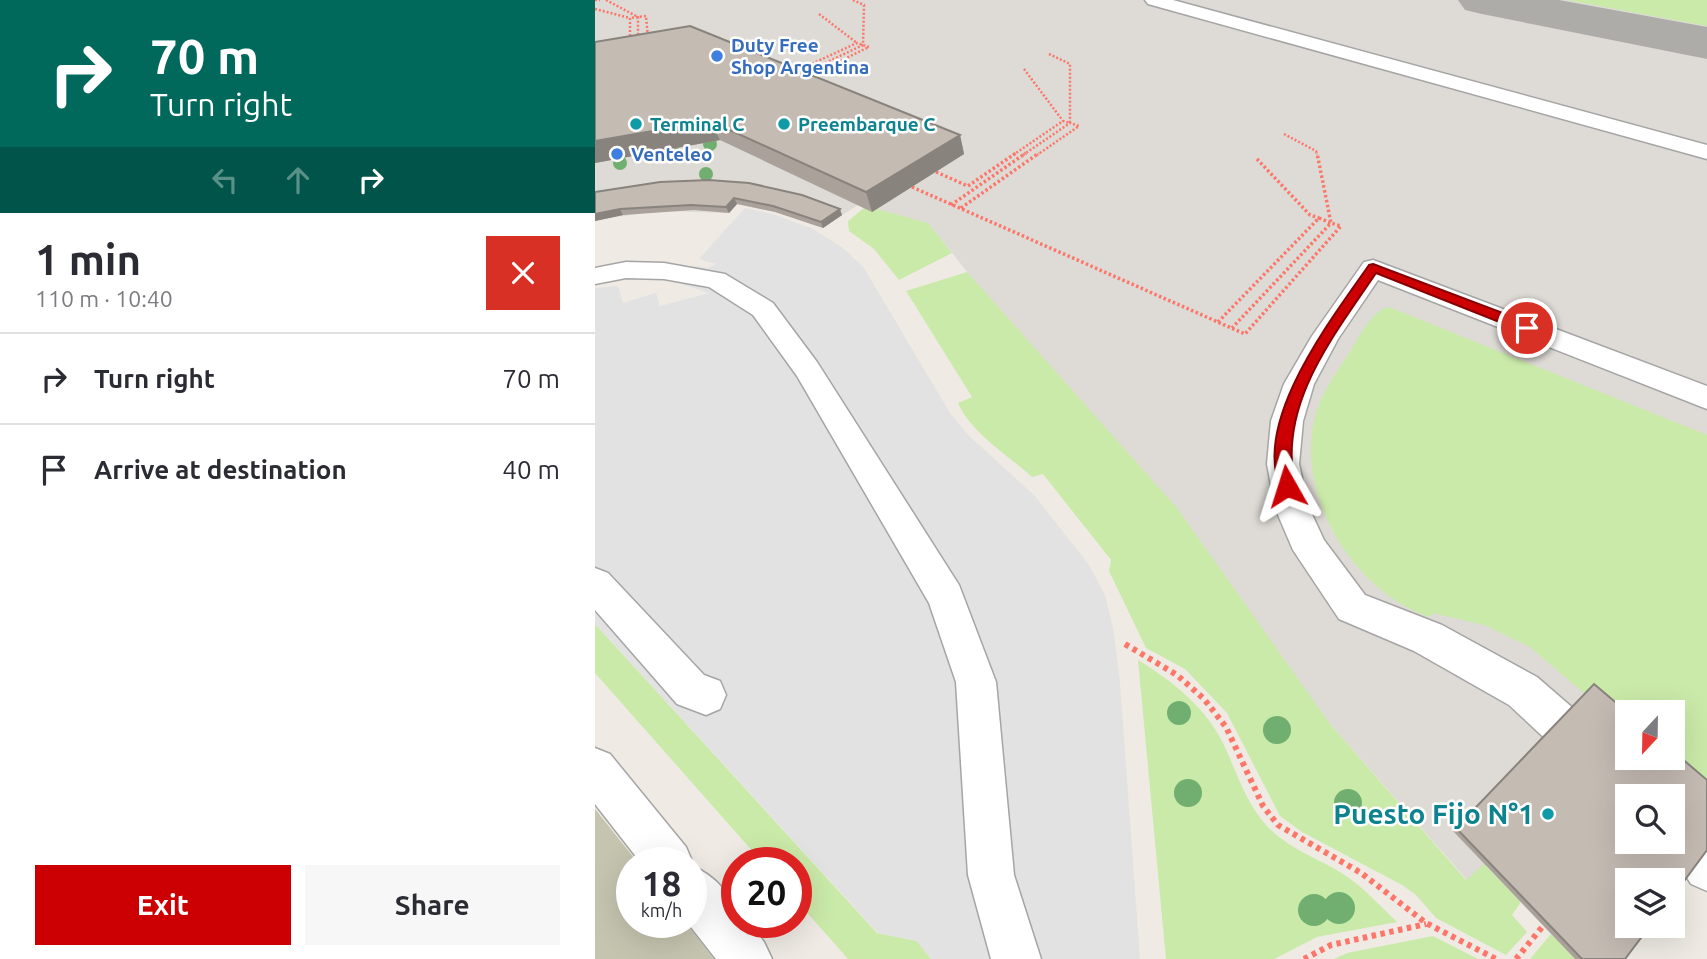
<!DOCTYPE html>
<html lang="en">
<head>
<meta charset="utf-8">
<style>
  :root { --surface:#fff; --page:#f7f7f7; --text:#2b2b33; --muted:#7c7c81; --line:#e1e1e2; --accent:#cc0003 }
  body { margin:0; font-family:Ubuntu,sans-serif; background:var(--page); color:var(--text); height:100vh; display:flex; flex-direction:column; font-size:26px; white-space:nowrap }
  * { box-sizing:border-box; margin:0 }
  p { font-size:23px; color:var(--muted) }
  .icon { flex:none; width:38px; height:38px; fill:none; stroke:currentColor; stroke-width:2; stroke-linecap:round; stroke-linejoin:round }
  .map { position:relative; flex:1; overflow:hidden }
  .drawer { display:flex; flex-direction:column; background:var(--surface); width:595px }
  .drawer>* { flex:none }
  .guide { background:#00695c; color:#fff; overflow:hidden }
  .needle { width:46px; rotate:202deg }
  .buttons { position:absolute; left:1020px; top:700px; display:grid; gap:14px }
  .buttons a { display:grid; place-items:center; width:70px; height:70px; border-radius:0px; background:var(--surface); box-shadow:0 7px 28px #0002; font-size:35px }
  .speed { position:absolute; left:21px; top:847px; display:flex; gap:14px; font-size:35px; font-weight:700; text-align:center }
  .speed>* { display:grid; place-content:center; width:91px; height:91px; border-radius:50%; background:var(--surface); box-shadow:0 7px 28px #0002; line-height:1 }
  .speed small { font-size:18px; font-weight:400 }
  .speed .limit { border:10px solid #d22; background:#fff; color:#111 }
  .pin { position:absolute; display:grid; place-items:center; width:60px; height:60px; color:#fff; margin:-30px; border:4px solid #fff; border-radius:50%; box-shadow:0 2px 7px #0007 }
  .me { position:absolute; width:77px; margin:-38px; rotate:354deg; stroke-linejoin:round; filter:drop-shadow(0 0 5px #0008) }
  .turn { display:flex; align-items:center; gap:24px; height:147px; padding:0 35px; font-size:32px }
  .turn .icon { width:91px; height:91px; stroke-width:2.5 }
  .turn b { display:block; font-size:49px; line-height:60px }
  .lanes { display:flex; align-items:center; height:66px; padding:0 35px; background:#0003; justify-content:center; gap:35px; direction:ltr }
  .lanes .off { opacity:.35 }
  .round { display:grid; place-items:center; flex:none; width:74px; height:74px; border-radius:0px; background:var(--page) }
  .headline { display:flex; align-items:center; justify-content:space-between; height:119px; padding:0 35px }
  h1 { font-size:42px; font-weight:700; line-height:52px }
  .action { display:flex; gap:14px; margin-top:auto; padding:14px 35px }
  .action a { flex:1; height:80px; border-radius:0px; background:var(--accent); color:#fff; font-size:28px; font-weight:700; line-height:80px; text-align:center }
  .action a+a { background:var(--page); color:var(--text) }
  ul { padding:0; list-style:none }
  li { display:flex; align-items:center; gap:21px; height:91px; padding:0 35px; border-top:2px solid var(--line) }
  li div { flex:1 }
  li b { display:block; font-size:26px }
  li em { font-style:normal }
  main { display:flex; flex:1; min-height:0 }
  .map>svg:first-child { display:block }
  .airport { fill:#dedbd6 }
  .construction { fill:#c4c4af }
  .grass { fill:#caeaa9 }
  .parking { fill:#e2e2e2 }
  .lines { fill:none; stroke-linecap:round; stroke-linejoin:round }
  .taxiway { fill:#aeaca8; fill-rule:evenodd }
  .minor-casing { stroke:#a5a5a5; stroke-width:3 }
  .path-far2 { stroke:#fc7669; stroke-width:2.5; stroke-dasharray:2 2; stroke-linecap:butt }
  .path-far1 { stroke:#fc7669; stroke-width:3.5; stroke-dasharray:2.5 2.5; stroke-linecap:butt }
  .path { stroke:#fc7669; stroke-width:6; stroke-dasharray:4.5 4.5; stroke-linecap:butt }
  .minor { fill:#fff; fill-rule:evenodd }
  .tree { fill:#71af70 }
  .wall { fill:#a9a19a }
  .shaded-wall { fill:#89837d }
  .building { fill:#c4bbb3; stroke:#89837d; stroke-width:2; fill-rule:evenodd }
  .route { fill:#cc0003; stroke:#850002; stroke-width:2 }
  .shop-dot { fill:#3f7fe0; stroke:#fff; stroke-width:2.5 }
  .culture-dot { fill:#0f9aa8; stroke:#fff; stroke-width:2.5 }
  .labels { text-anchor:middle; stroke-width:5; stroke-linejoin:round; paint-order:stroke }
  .far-shop-label { font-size:19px; font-weight:bold; fill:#366cbe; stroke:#fff; text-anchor:start }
  .far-culture-label { font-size:19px; font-weight:bold; fill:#0d838f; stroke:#fff; text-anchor:start }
  .near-culture-label { font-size:28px; font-weight:bold; fill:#0d838f; stroke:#fff; text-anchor:end }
</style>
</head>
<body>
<main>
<section class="drawer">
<div class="guide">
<div class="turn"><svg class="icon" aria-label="right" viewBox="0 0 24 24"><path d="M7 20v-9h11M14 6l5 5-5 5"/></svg><div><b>70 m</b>Turn right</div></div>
<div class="lanes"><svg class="icon off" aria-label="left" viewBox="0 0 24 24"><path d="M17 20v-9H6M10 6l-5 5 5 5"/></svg><svg class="icon off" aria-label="ahead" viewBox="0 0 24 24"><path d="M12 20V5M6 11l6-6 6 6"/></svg><svg class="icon" aria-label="right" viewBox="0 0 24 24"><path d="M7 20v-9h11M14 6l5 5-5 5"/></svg></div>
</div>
<div class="headline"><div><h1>1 min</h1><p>110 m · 10:40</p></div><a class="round" style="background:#d93025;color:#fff"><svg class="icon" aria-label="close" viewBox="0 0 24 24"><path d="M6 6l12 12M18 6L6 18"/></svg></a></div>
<ul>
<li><svg class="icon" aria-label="right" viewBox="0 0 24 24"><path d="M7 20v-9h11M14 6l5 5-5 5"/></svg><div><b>Turn right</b></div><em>70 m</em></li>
<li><svg class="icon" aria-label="arrive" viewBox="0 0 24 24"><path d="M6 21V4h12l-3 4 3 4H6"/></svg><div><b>Arrive at destination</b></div><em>40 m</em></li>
</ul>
<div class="action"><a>Exit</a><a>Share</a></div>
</section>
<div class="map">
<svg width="1112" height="959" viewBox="0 0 1112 959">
  <rect width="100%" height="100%" fill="#efebe4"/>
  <!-- airport -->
  <path class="airport" d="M0,0H1112V445L1078,712H1032V758L872,880L735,724L333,223L277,212L263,205L228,228L180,212L142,204L134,213L66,211L0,220Z"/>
  <!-- construction -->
  <path class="construction" d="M0,809L43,863H37V922H90L119,959H0Z"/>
  <!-- grass -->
  <path class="grass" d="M972,0H1112V26Z
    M269,208L282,209L333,223L357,253L304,280L279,249L254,231L253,221Z
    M372,272L582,508L735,724L871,880L889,864L926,902L917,915L932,932L911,955L841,918L821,895L807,885L707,832L685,816L632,713L590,669L551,648L514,571L516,560L448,474L437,477C413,455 376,433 363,403L377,397L311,291Z
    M794,307L1112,435V798L1078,758V712H1032V730L935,647L889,625L838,613L834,617C760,592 702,499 719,421C725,394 742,372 756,350C765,336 777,310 794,307Z
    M0,624L282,933L322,941L336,959H253L201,900V863H168L0,673Z
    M543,660C576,680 609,706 627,741C642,771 649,801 672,826C695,851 727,859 754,878C771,890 786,907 802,922L722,937L679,959H571Z
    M956,934L980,959H935Z
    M838,936L883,959H739L752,953Z"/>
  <!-- parking -->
  <path class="parking" d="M150,208L181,215L218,229L248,248L269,268L355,413L372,434L440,496L494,565L510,595L519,633L525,682L545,959H336L322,941L283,933L0,624V288L23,286L28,303L61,293L65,306L114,293L84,283L99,266L113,268L121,264L104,259Z"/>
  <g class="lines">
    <!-- taxiway -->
    <path class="taxiway" d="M863,0H964L1112,27V59L887,14L870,10Z"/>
    <defs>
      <path id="minor" d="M550,0H578L1112,145V159L553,4Z
        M778,260L1112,386V409L783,280L743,339L719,384L708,421L704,464L714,508L729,540L770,595L847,625L942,677L1061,780L1067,796H1032V813L1029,812L914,705L819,651L744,619L698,550L680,508L672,464L676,421L689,384L717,336L769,262Z
        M31,262L69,263L130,274L178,303L222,362L364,585L401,682L419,875L446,959H396L373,875L361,682L334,603L202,376L158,315L114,287L69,279L31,278L0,284V268Z
        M0,568L13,573L109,675L125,681L131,695L125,709L111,715L82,704L0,610Z
        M0,748L15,754L91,847L98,863L97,866C119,875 142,898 142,922H154L169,942L177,959H121L92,922H96V863H46L0,804Z
        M1078,805L1094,811L1112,828V891L1096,884L1082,862L1062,842H1078Z"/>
    </defs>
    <!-- minor casing -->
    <use href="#minor" class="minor-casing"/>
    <!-- path-far2 -->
    <path class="path-far2" d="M0,0H5
      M11,0L43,17V40
      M0,9L35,18
      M224,14L262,43
      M35,40V18L51,16L53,38
      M429,69L468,121
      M199,72L262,43L274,47L212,77
      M205,75L268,45L269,5L258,0
      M689,134L721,151L722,155
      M418,155L468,121L475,123V64L454,54
      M428,155L475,123L484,126L442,155"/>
    <!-- path-far1 -->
    <path class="path-far1" d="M662,159L715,215L724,218
      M341,172L373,186L421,153
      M317,187L650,334L746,226L736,223L722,153
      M356,205L431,153
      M366,208L444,153
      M623,322L724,218L736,223L637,328"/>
    <!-- path -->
    <path class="path" d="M530,644L582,675L609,699L631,727L668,806L683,825L766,873L831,923L901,959
      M709,959L736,945L831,924
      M921,959L948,926"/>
    <!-- minor -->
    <use href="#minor" class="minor"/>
  </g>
  <!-- trees -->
  <g class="tree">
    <circle cx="115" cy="144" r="7"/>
    <circle cx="78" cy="152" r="7"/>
    <circle cx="25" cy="163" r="7"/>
    <circle cx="111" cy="174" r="7"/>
    <circle cx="584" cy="713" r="12"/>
    <circle cx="682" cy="730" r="14"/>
    <circle cx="593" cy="793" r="14"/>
    <circle cx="753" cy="803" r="14"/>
    <circle cx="744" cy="908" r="16"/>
    <circle cx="719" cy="910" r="16"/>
  </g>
  <!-- wall -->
  <path class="wall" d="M0,42L365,135L369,154L277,212L125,140L0,163Z
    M65,182L247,215L228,228L180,212L142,204L134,213L99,210L28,215L0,221V192Z
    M999,684L1030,959H980L858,831Z"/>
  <!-- shaded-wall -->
  <path class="shaded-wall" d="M115,121L125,140L0,163V165V141Z
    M365,135L369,154L277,212L271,192Z
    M139,198L142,204L134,213L131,207Z
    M25,209L28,215L0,221V214Z
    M245,209L247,215L228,228L226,222Z"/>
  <!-- building -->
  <path class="building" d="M95,26L365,135L271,192L115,121L0,141V42Z
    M114,180L154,183L207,195L245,209L226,222L178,206L139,198L131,207L96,205L25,209L0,214V192L65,182Z
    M999,684L1032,712V758H1078V751L1112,780V850L1078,896V880H1032V926H1055L1030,959H987L861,828ZM1032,796H1078V842H1032Z"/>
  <!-- route -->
  <path class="route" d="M778,264L937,324L939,328L937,331H927L781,273C738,337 682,405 700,486L692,493L687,491C654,424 738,317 774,265Z"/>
  <!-- markers -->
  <g class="shop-dot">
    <circle cx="122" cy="56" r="7"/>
    <circle cx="22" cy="154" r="7"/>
  </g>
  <g class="culture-dot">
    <circle cx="41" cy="124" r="7"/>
    <circle cx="189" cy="124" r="7"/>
    <circle cx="953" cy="814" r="7"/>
  </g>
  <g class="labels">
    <!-- far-shop labels -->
    <g class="far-shop-label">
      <text x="136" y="52">Duty Free<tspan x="136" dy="22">Shop Argentina</tspan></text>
      <text x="36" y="161">Venteleo</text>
    </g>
    <!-- far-culture labels -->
    <g class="far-culture-label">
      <text x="55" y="131">Terminal C</text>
      <text x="203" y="131">Preembarque C</text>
    </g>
    <!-- near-culture labels -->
    <g class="near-culture-label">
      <text x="939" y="824">Puesto Fijo N°1</text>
    </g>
  </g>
</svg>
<div class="buttons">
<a><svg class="needle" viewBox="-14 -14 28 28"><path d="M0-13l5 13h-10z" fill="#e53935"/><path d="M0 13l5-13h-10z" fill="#7c7c81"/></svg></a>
<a><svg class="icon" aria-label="search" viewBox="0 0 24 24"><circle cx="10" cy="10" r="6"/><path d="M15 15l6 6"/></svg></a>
<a><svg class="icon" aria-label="layers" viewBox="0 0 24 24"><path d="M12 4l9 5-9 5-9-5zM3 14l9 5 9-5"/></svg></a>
</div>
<div class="speed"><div>18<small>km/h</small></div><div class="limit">20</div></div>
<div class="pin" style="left:932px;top:328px;background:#d93025"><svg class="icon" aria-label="arrive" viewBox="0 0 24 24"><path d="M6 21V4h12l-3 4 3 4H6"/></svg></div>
<svg class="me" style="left:692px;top:486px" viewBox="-20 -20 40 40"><path d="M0-17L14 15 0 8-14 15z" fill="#cc0003" stroke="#fff" stroke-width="4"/></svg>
</div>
</main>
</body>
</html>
